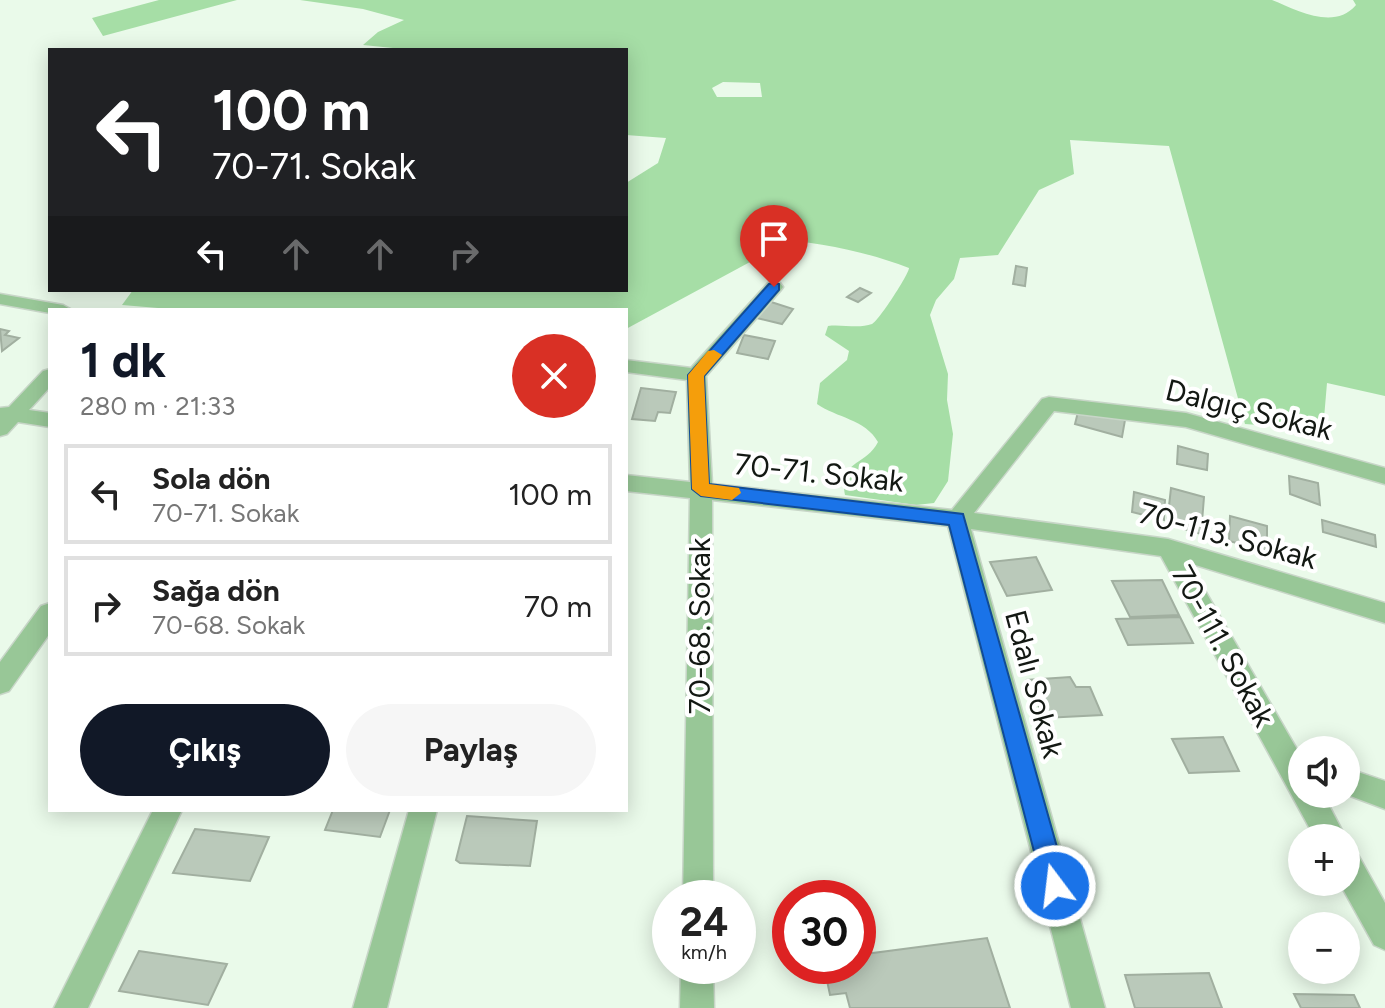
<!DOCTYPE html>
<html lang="tr">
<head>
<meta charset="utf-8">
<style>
  :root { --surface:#fff; --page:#f6f6f6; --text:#222; --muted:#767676; --line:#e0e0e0; --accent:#111827 }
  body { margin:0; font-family:Figtree,sans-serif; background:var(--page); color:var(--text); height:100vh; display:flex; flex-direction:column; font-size:30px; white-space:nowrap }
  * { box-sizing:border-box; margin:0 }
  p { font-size:26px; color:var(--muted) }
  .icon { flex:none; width:44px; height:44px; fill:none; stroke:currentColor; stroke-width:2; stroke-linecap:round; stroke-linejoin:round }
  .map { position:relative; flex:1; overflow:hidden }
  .details { position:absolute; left:48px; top:308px; width:580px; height:504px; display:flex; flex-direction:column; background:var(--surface); border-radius:0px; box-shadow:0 4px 20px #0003 }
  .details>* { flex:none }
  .top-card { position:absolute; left:48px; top:48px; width:580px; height:244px; border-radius:0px; box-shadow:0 4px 20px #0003; background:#202124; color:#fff; overflow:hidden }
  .buttons { position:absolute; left:1288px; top:736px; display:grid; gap:16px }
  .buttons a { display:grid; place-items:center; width:72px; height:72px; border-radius:50%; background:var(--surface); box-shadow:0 4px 20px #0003; font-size:40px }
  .speed { position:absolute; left:652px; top:880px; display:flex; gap:16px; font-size:40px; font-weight:700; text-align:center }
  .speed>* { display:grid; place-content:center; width:104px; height:104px; border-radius:50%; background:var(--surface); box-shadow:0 4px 20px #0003; line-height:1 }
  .speed small { font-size:20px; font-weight:400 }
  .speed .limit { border:12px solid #d22; background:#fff; color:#111 }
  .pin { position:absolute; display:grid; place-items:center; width:68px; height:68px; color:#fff; margin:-82px -34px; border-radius:50% 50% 50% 0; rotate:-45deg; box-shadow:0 0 8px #0007 }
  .pin .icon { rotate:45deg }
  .me { position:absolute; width:88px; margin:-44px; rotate:345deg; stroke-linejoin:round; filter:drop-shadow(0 0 6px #0008) }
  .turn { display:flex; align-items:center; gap:28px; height:168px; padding:0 32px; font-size:36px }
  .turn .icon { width:104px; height:104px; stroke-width:2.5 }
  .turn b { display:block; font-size:56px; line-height:68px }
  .lanes { display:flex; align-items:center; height:76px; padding:0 32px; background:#0003; justify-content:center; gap:40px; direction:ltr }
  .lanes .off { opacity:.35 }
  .round { display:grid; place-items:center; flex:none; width:84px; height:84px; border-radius:42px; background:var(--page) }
  .summary { display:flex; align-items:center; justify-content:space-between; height:136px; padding:0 32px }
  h1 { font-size:48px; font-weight:700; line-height:60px; color:var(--accent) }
  .primary-button { display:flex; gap:16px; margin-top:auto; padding:16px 32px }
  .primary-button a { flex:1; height:92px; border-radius:48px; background:var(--accent); color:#fff; font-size:32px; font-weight:700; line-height:92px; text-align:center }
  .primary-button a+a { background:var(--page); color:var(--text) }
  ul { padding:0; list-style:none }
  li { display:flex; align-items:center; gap:24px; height:100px; margin:0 16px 12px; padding:0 16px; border:4px solid var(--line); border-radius:0px }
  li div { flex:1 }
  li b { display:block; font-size:30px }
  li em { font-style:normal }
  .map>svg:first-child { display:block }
  .green { fill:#a6dea6; fill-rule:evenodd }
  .building { fill:#bac9ba; stroke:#a1afa0; stroke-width:2 }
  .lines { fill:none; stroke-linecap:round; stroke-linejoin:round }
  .minor-casing { stroke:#c8d6c8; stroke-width:3 }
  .minor { fill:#98c797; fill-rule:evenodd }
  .route { fill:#1a73e8; stroke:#114b97; stroke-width:2 }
  .slow { fill:#f59e0b }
  .labels { text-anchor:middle; stroke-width:8; stroke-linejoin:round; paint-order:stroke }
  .street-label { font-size:30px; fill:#131813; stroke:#fff }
</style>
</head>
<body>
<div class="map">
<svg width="1385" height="1008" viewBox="0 0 1385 1008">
  <rect width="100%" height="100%" fill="#eafaea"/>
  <!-- green -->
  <path class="green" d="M159,0H237L103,36L92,18Z
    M300,0H1272C1297,10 1334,31 1356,5L1353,0H1385V396L1327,383L1323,430L1245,424L1169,146L1070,140L1074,174L1039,190L998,255L960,258L954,279L936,300L930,315L948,374L947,400L953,434L948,481L934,503L916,505L845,495C838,460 865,467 878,442C865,419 837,418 817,404L820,383L847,360L849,351L825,335L828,326C841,324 859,329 872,324C878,322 909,274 909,268C865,251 818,242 770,239L750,262L626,329V310H182L122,305L133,290H626V183L658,163L666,138L626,135V50H413L363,45L378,32L404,20L363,9ZM723,82L760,83L762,97H717L712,88Z"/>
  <!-- building -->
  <path class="building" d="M1016,266L1027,268L1025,286L1013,284Z
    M860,288L871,293L858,302L847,297Z
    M768,301L793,309L782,324L757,318Z
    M0,329L9,331L5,335L19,338L2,351Z
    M744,335L775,341L768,359L737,353Z
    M641,388L676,392L670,413L658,412L655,421L632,419Z
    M1079,408L1125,420L1122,437L1075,424Z
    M1178,446L1208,454L1207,470L1177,464Z
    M1289,476L1318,483L1320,505L1290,494Z
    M1171,488L1204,497L1201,534L1167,524Z
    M1134,492L1165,500L1164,520L1132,512Z
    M1230,516L1267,526V551L1229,541Z
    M1322,520L1375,535L1376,547L1323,532Z
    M1036,557L1052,590L1007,596L990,562Z
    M1162,580L1179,615L1130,617L1112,581Z
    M1180,617L1193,643L1128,645L1116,619Z
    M1070,677L1076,687H1090L1102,715L1044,718L1027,680Z
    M1223,737L1239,771L1189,773L1172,739Z
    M333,810H390L380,837L325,830Z
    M467,816L537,821L530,866L460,863L456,860Z
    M195,829L269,837L250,881L173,873Z
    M987,938L1010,1008H850L846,993L830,995L824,966H858V955Z
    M139,951L227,964L208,1005L119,991Z
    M1209,973L1222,1008H1135L1125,975Z
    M1294,994L1354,995L1360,1008H1301Z"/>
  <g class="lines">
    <defs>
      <path id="minor" d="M774,282L780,283L783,287L780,291L706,376L712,484L952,510L1042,399L1049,397L1186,413L1385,468V484L1186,427L1054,411L974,513L1168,539L1385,603V623L1189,563L1302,758V794H1323L1346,838H1315L1161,556L971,529L1105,1008H1071L948,526L712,500L713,898H683L690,498L626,491V475L690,482L687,380L626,372V360L691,368L768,283Z
        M0,294L63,305L72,310H50V313L0,304Z
        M50,369V387L29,410L50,413V427L18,422L7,434L0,436V408L9,407L43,371Z
        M50,603V633L9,691L0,694V662L41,606Z
        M1346,768L1385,781V809L1345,794Z
        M153,810H182L88,1008H54Z
        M409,810H437L387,1008H353Z
        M1346,849L1357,853L1385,903V950L1374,945L1339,882H1346Z
        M681,966H713L714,1008H680Z"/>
    </defs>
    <!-- minor casing -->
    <use href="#minor" class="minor-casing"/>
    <!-- minor -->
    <use href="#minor" class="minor"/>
  </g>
  <!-- route -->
  <path class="route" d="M774,283L779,284V290L704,376L709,484L963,514L1068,886L1064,895L1055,898L1046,895L1043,886L949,525L701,496L692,489L688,375L769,284Z"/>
  <!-- slow -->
  <path class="slow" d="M714,350L722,355L704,376L709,484L739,488L741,493L732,500L701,496L692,489L688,375L708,351Z"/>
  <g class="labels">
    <!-- street labels -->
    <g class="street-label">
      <text transform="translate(1249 410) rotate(14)" y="10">Dalgıç Sokak</text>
      <text transform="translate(819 473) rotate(6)" y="10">70-71. Sokak</text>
      <text transform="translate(1228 536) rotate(15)" y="10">70-113. Sokak</text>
      <text transform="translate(700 626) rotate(-90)" y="10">70-68. Sokak</text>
      <text transform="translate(1223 646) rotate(61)" y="10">70-111. Sokak</text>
      <text transform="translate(1034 684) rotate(75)" y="10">Edalı Sokak</text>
    </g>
  </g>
</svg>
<div class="buttons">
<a><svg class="icon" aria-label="sound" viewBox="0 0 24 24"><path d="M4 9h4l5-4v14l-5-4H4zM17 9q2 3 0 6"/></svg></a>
<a>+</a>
<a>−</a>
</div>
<div class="speed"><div>24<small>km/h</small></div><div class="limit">30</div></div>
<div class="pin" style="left:774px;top:287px;background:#d93025"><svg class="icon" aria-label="arrive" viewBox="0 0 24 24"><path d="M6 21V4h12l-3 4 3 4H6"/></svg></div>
<svg class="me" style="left:1055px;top:886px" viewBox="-20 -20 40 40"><circle r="17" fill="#1a73e8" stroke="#fff" stroke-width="3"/><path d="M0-11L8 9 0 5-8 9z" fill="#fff"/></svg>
<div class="top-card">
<div class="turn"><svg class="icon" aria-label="left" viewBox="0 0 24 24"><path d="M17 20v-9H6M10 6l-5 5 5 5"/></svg><div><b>100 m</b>70-71. Sokak</div></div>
<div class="lanes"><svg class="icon" aria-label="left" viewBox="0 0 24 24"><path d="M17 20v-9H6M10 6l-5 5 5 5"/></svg><svg class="icon off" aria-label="ahead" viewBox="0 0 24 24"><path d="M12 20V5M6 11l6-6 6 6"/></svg><svg class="icon off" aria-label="ahead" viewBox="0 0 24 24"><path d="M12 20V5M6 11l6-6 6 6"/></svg><svg class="icon off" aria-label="right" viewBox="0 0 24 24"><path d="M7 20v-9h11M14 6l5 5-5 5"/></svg></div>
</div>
<section class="details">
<div class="summary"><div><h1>1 dk</h1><p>280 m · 21:33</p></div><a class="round" style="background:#d93025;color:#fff"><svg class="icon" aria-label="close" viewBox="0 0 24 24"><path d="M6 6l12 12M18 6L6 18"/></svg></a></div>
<ul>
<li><svg class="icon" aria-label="left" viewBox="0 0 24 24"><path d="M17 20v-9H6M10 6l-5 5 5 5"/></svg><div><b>Sola dön</b><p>70-71. Sokak</p></div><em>100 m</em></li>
<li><svg class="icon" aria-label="right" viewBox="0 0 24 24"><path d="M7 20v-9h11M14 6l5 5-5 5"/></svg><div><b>Sağa dön</b><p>70-68. Sokak</p></div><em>70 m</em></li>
</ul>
<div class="primary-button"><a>Çıkış</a><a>Paylaş</a></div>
</section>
</div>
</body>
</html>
